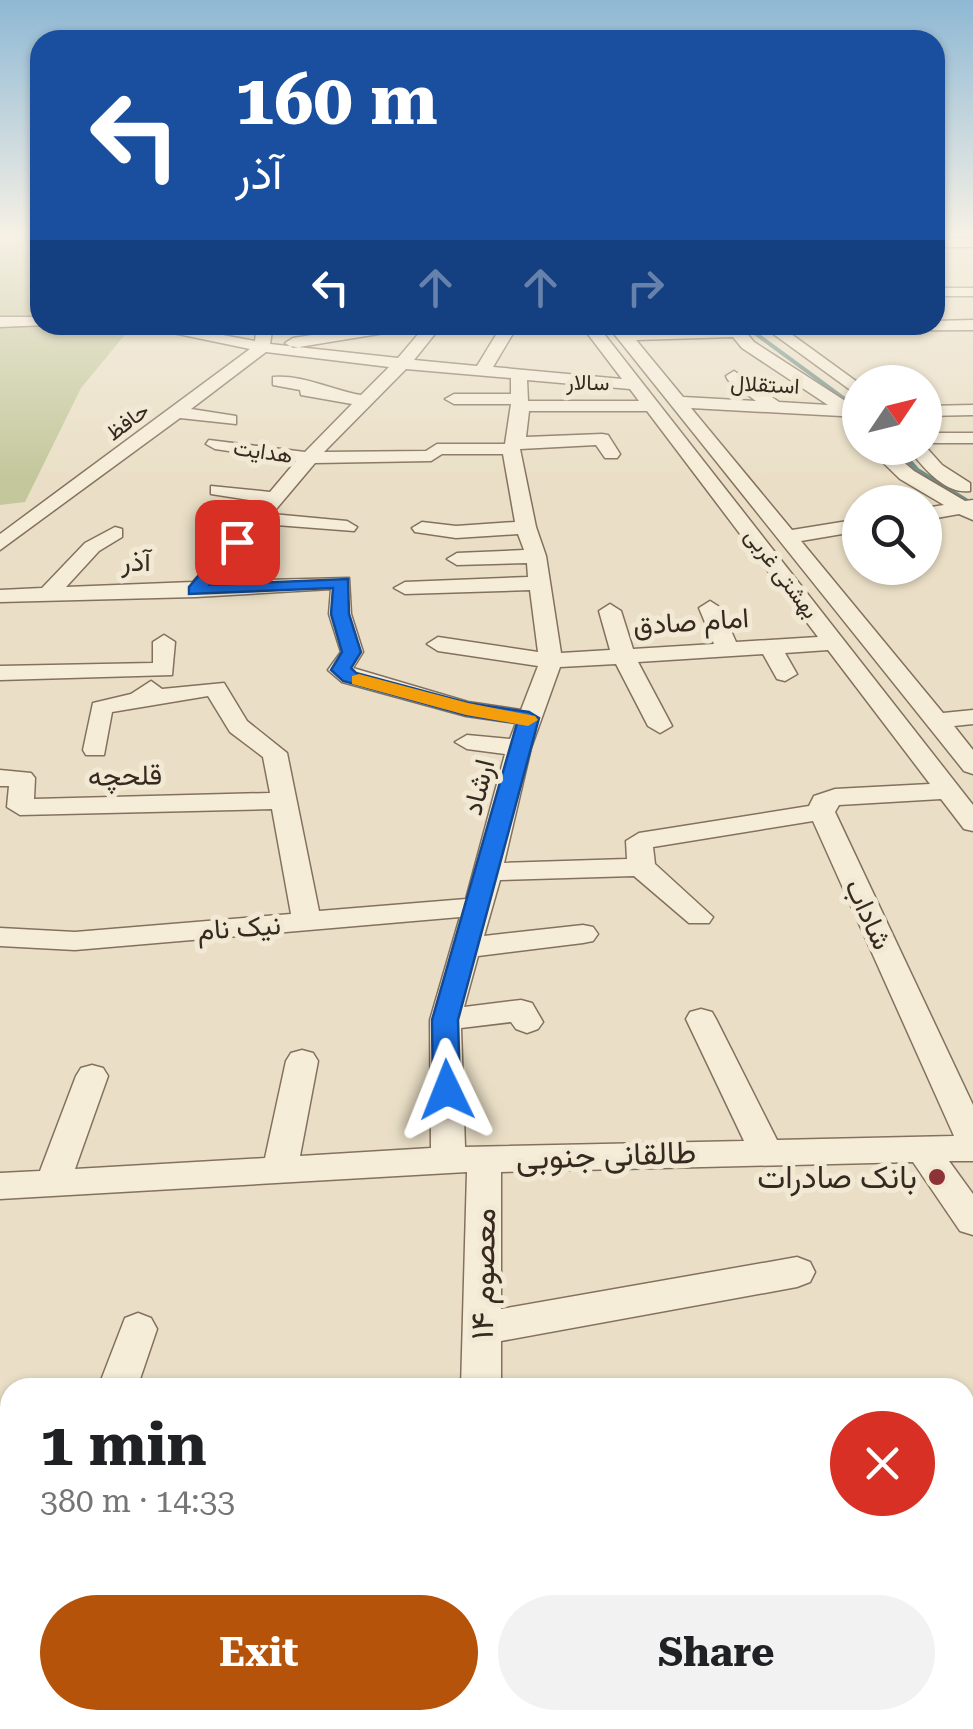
<!DOCTYPE html>
<html lang="en">
<head>
<meta charset="utf-8">
<style>
  :root { --surface:#fff; --page:#f2f2f2; --text:#202124; --muted:#757577; --accent:#b45309 }
  body { margin:0; font-family:"Roboto Serif",Vazirmatn,serif; background:var(--page); color:var(--text); height:100vh; display:flex; flex-direction:column; font-size:38px; white-space:nowrap }
  * { box-sizing:border-box; margin:0 }
  p { font-size:32px; color:var(--muted) }
  .icon { flex:none; width:55px; height:55px; fill:none; stroke:currentColor; stroke-width:2; stroke-linecap:round; stroke-linejoin:round }
  .map { position:relative; flex:1; overflow:hidden }
  .panel { position:absolute; left:0px; top:1378px; width:975px; height:352px; display:flex; flex-direction:column; background:var(--surface); border-radius:30px 30px 0 0; box-shadow:0 2px 8px #0004 }
  .panel>* { flex:none }
  .top-card { position:absolute; left:30px; top:30px; width:915px; height:305px; border-radius:30px; box-shadow:0 2px 8px #0004; background:#1a4fa0; color:#fff; overflow:hidden }
  .needle { width:65px; rotate:55deg }
  .controls { position:absolute; left:842px; top:365px; display:grid; gap:20px }
  .controls a { display:grid; place-items:center; width:100px; height:100px; border-radius:50%; background:var(--surface); box-shadow:0 2px 8px #0004; font-size:50px }
  .pin { position:absolute; display:grid; place-items:center; width:85px; height:85px; color:#fff; margin:-42px; border-radius:20px; box-shadow:0 5px 15px #0006 }
  .me { position:absolute; width:110px; margin:-55px; rotate:358deg; stroke-linejoin:round; filter:drop-shadow(0 0 8px #0008) }
  .turn { display:flex; align-items:center; gap:35px; height:210px; padding:0 40px; font-size:45px }
  .turn .icon { width:130px; height:130px; stroke-width:2.5 }
  .turn b { display:block; font-size:70px; line-height:85px }
  .lanes { display:flex; align-items:center; height:95px; padding:0 40px; background:#0003; justify-content:center; gap:50px; direction:ltr }
  .lanes .off { opacity:.35 }
  .round { display:grid; place-items:center; flex:none; width:105px; height:105px; border-radius:52px; background:var(--page) }
  .headline { display:flex; align-items:center; justify-content:space-between; height:170px; padding:0 40px }
  h1 { font-size:60px; font-weight:700; line-height:75px }
  .action { display:flex; gap:20px; margin-top:auto; padding:20px 40px }
  .action a { flex:1; height:115px; border-radius:60px; background:var(--accent); color:#fff; font-size:40px; font-weight:700; line-height:115px; text-align:center }
  .action a+a { background:var(--page); color:var(--text) }
  .map>svg:first-child { display:block }
  .green { fill:#c3c79b }
  .lines { fill:none; stroke-linecap:round; stroke-linejoin:round }
  .stream-far1 { stroke:#6f8c84; stroke-width:4 }
  .stream { stroke:#6f8c84; stroke-width:5 }
  .minor-casing { stroke:#84715d; stroke-width:3 }
  .minor { fill:#f6edd9; fill-rule:evenodd }
  .route { fill:#1a73e8; stroke:#114b97; stroke-width:2.5 }
  .slow { fill:#f59e0b }
  .poi-dot { fill:#8e3335; stroke:#f2e9d5; stroke-width:4 }
  .labels { text-anchor:middle; stroke-width:10; stroke-linejoin:round; paint-order:stroke }
  .far-street-label { font-size:22px; fill:#362a20; stroke:#f2e9d5 }
  .street-label { font-size:28px; fill:#362a20; stroke:#f2e9d5 }
  .near-street-label { font-size:32px; fill:#362a20; stroke:#f2e9d5 }
  .near-poi-label { font-size:32px; fill:#362a20; stroke:#f2e9d5; text-anchor:end }
</style>
</head>
<body>
<div class="map">
<svg width="973" height="1729" viewBox="0 0 973 1729">
  <rect width="100%" height="100%" fill="#eadfc6"/>
  <!-- green -->
  <path class="green" d="M0,237H40V325H133L81,388L25,502L0,505Z"/>
  <g class="lines">
    <!-- stream-far1 -->
    <path class="stream-far1" d="M744,325L857,408"/>
    <!-- stream -->
    <path class="stream" d="M854,406L860,410
      M897,448L917,470L973,505"/>
    <defs>
      <path id="minor" d="M935,239H973V247H935Z
        M935,288H973V296H935Z
        M0,317H40V325H46L0,327Z
        M973,320V330L787,331L860,384V397L761,325H935V321Z
        M135,325H168L255,341L257,325H273L270,344L398,358L426,325H442L414,360L477,366L502,325H518L493,367L622,379L581,325H597L973,805V831L964,829L941,799L839,805L835,812L973,1105V1161H949L973,1194V1235L960,1231L913,1162L501,1172V1309L797,1257L810,1262L815,1272L810,1282L797,1287L501,1341V1388H461L467,1172L0,1199V1173L40,1171L76,1076L81,1068L92,1065L103,1068L108,1076L75,1169L265,1158L286,1061L291,1053L302,1050L313,1053L318,1061L300,1156L431,1148L430,1020L460,917L75,950L0,946V928L75,932L291,914L272,809L20,815L7,807L9,786H0V770L31,773L35,778L34,799L270,793L263,757L230,732L208,696L112,712L104,755H86L83,750L93,703L131,694L151,681L162,689L224,683L247,721L287,753L319,911L466,899L505,754L467,749L455,742L467,735L510,739L516,723L466,716L342,682L328,670L341,652L329,614L331,589L196,597L0,602V590L42,588L85,543L115,527L122,529V537L99,551L66,587L193,582L262,502L211,494V486L270,492L296,461L215,449L206,444L209,440L305,452L352,404L301,395L300,390L273,385V377C301,374 332,390 361,395L389,367L266,352L191,409L236,416V424L180,418L0,550V534L250,349ZM406,369L511,378V394H454L445,399L454,404H511L505,444H437L426,451L324,452ZM527,380L630,389L639,401H528ZM529,411H647L818,637L736,642L721,608L710,601L699,608L714,644L633,649L621,611L610,604L599,611L610,650L561,653L546,556L536,527L520,449L596,445L605,458H617L620,454L608,435L602,434L526,437ZM442,454H503L515,522L456,526L422,522L412,528L415,532L456,538L518,534L524,550L457,553L447,559L457,565L527,563L528,577L405,582L394,588L405,594L530,590L538,652L438,637L427,644L438,651L538,666L521,710L468,702L353,668L363,652L351,614L349,578L216,581L263,524L354,531L357,527L347,521L272,514L315,463L431,461ZM828,650L930,784L835,789L814,796L809,806L639,833L626,841L627,859L504,863L531,748L560,667L616,664L648,726L660,733L672,726L638,662L763,654L777,679L785,681L797,674L785,653ZM813,821L954,1136L777,1140L716,1019L712,1012L701,1009L690,1012L686,1019L744,1141L465,1147L461,1028L511,1022L516,1029L527,1033L538,1029L543,1022L532,1003L521,1000L464,1007L478,956L583,943L593,941L598,934L593,927L583,925L484,936L500,880L634,876L689,923H709L713,917L655,864L653,847Z
        M375,325H411L403,330L293,348L285,343L293,338Z
        M607,325H623L628,331L740,325L754,342L853,406L860,407V417L691,408L792,530L860,519V531L801,541L943,713L973,710V724L954,726L973,750V774L964,771ZM733,337L742,348L828,405L779,402L734,371L726,376L728,380L756,401L683,397L636,340Z
        M973,405V415L925,416V406Z
        M925,433H973V443H925Z
        M925,446L942,465L970,483V491C945,495 922,466 908,448Z
        M868,448H887L914,471L965,501L973,500V520L959,514L925,520V508L944,505L900,479Z
        M164,635L175,642L172,675L0,680V666L153,663V642Z
        M138,1313L151,1318L157,1329L137,1388H98L125,1318Z
        M973,1466V1504L965,1505V1467Z
        M0,1546L10,1547V1587L0,1586Z
        M420,1720H466L465,1729H419Z
        M547,1720H684L681,1729H550Z"/>
    </defs>
    <!-- minor casing -->
    <use href="#minor" class="minor-casing"/>
    <!-- minor -->
    <use href="#minor" class="minor"/>
  </g>
  <!-- sky -->
  <linearGradient id="sky" x2="0" y2="1"><stop stop-color="#8eb8d4"/><stop offset="0.49" stop-color="#f6f1e5"/><stop offset="1" stop-color="#f6f1e5" stop-opacity="0"/></linearGradient>
  <rect width="973" height="479" fill="url(#sky)"/>
  <!-- route -->
  <path class="route" d="M231,538L246,542L210,585L348,579L349,614L361,652L351,668L356,673L468,703L529,712L539,718L458,1020L460,1090L456,1097H437L433,1090L432,1020L517,723L466,715L343,681L331,670L342,652L331,614L333,588L189,594V587Z"/>
  <!-- slow -->
  <path class="slow" d="M359,674L468,703L535,716L538,720L528,726L466,715L352,684V676Z"/>
  <!-- markers -->
  <circle class="poi-dot" cx="937" cy="1177" r="10"/>
  <g class="labels">
    <!-- far-street labels -->
    <g class="far-street-label">
      <text transform="translate(588 382) rotate(1)" y="8">سالار</text>
      <text transform="translate(765 384) rotate(3)" y="8">استقلال</text>
      <text transform="translate(127 421) rotate(-37)" y="8">حافظ</text>
      <text transform="translate(263 451) rotate(8)" y="8">هدایت</text>
      <text transform="translate(782 573) rotate(53)" y="8">بهشتی غربی</text>
    </g>
    <!-- street labels -->
    <g class="street-label">
      <text x="136" y="571">آذر</text>
      <text transform="translate(691 621) rotate(-4)" y="10">امام صادق</text>
      <text transform="translate(125 775) rotate(-1)" y="10">قلحچه</text>
      <text transform="translate(478 787) rotate(-76)" y="10">ارشاد</text>
      <text transform="translate(869 914) rotate(65)" y="10">شاداب</text>
      <text transform="translate(239 927) rotate(-4)" y="10">نیک نام</text>
    </g>
    <!-- near-street labels -->
    <g class="near-street-label">
      <text transform="translate(606 1155) rotate(-2)" y="11">طالقانی جنوبی</text>
      <text transform="translate(483 1274) rotate(-89)" y="11">۱۴ معصوم</text>
    </g>
    <!-- near-poi labels -->
    <g class="near-poi-label">
      <text x="917" y="1188">بانک صادرات</text>
    </g>
  </g>
</svg>
<div class="controls">
<a><svg class="needle" viewBox="-14 -14 28 28"><path d="M0-13l5 13h-10z" fill="#e53935"/><path d="M0 13l5-13h-10z" fill="#757577"/></svg></a>
<a><svg class="icon" aria-label="search" viewBox="0 0 24 24"><circle cx="10" cy="10" r="6"/><path d="M15 15l6 6"/></svg></a>
</div>
<div class="pin" style="left:237px;top:542px;background:#d93025"><svg class="icon" aria-label="arrive" viewBox="0 0 24 24"><path d="M6 21V4h12l-3 4 3 4H6"/></svg></div>
<svg class="me" style="left:447px;top:1090px" viewBox="-20 -20 40 40"><path d="M0-17L14 15 0 8-14 15z" fill="#1a73e8" stroke="#fff" stroke-width="4"/></svg>
<div class="top-card">
<div class="turn"><svg class="icon" aria-label="left" viewBox="0 0 24 24"><path d="M17 20v-9H6M10 6l-5 5 5 5"/></svg><div><b>160 m</b>آذر</div></div>
<div class="lanes"><svg class="icon" aria-label="left" viewBox="0 0 24 24"><path d="M17 20v-9H6M10 6l-5 5 5 5"/></svg><svg class="icon off" aria-label="ahead" viewBox="0 0 24 24"><path d="M12 20V5M6 11l6-6 6 6"/></svg><svg class="icon off" aria-label="ahead" viewBox="0 0 24 24"><path d="M12 20V5M6 11l6-6 6 6"/></svg><svg class="icon off" aria-label="right" viewBox="0 0 24 24"><path d="M7 20v-9h11M14 6l5 5-5 5"/></svg></div>
</div>
<section class="panel">
<div class="headline"><div><h1>1 min</h1><p>380 m · 14:33</p></div><a class="round" style="background:#d93025;color:#fff"><svg class="icon" aria-label="close" viewBox="0 0 24 24"><path d="M6 6l12 12M18 6L6 18"/></svg></a></div>
<div class="action"><a>Exit</a><a>Share</a></div>
</section>
</div>
</body>
</html>
